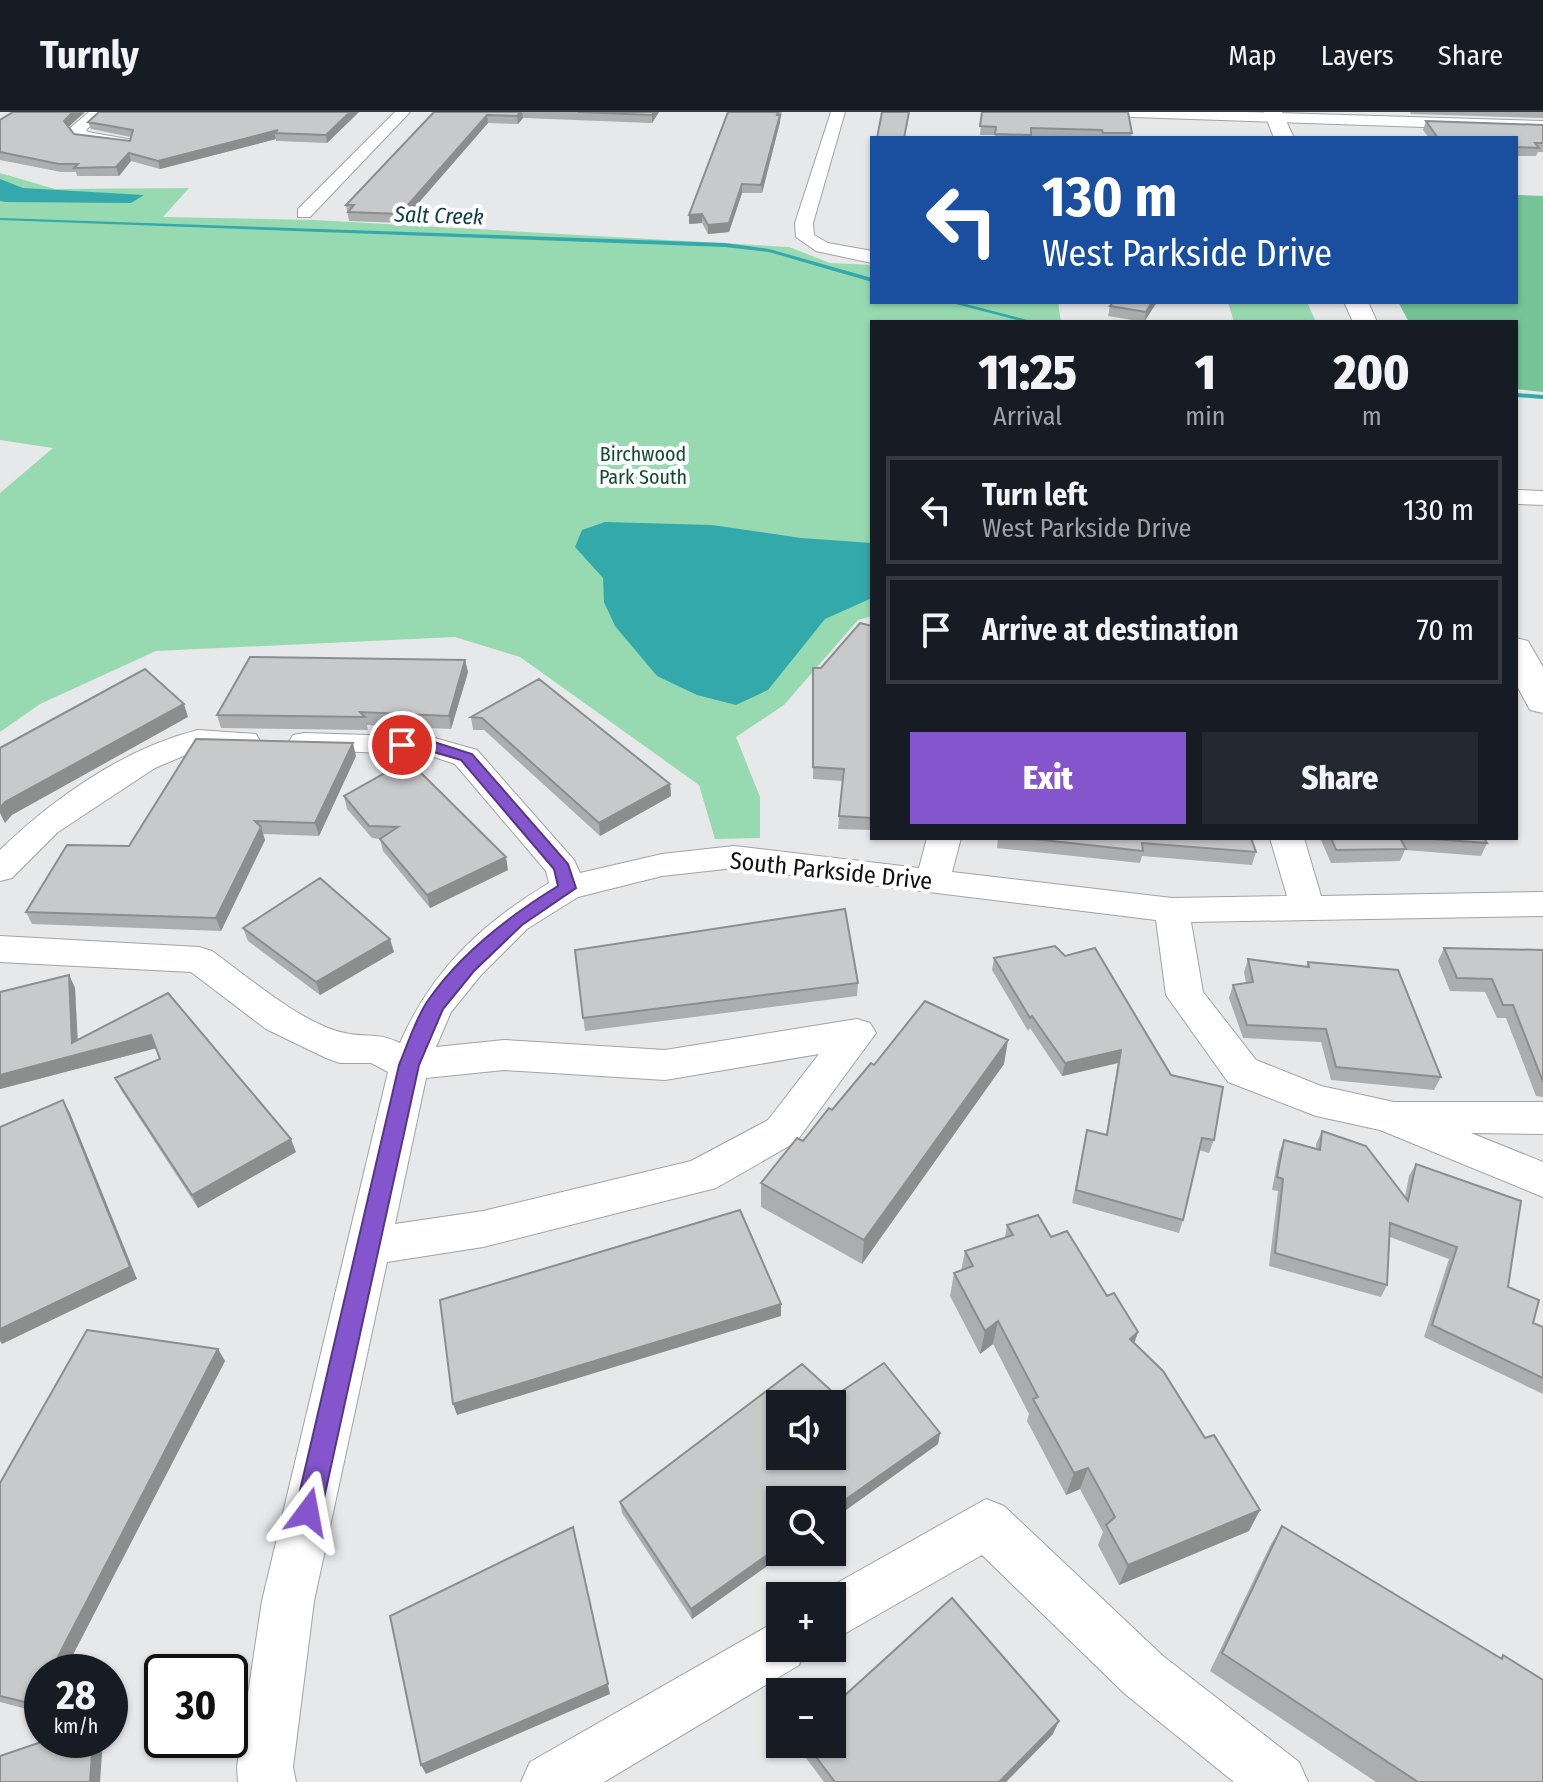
<!DOCTYPE html>
<html lang="en">
<head>
<meta charset="utf-8">
<style>
  :root { --surface:#171b24; --page:#242831; --text:#f1f3f6; --muted:#9ea1a6; --line:#363941; --accent:#8555cd }
  body { margin:0; font-family:"Fira Sans Condensed",sans-serif; background:var(--page); color:var(--text); height:100vh; display:flex; flex-direction:column; font-size:30px; white-space:nowrap }
  * { box-sizing:border-box; margin:0 }
  p { font-size:26px; color:var(--muted) }
  .icon { flex:none; width:44px; height:44px; fill:none; stroke:currentColor; stroke-width:2; stroke-linecap:round; stroke-linejoin:round }
  .map { position:relative; flex:1; overflow:hidden }
  .side { position:absolute; left:870px; top:208px; width:648px; height:520px; display:flex; flex-direction:column; background:var(--surface); border-radius:0px; box-shadow:0 2px 6px #0004 }
  .side>* { flex:none }
  .banner { position:absolute; left:870px; top:24px; width:648px; height:168px; border-radius:0px; box-shadow:0 2px 6px #0004; background:#1a4fa0; color:#fff; overflow:hidden }
  .controls { position:absolute; left:766px; top:1278px; display:grid; gap:16px }
  .controls a { display:grid; place-items:center; width:80px; height:80px; border-radius:0px; background:var(--surface); box-shadow:0 2px 6px #0004; font-size:40px }
  .speed { position:absolute; left:24px; top:1542px; display:flex; gap:16px; font-size:40px; font-weight:700; text-align:center }
  .speed>* { display:grid; place-content:center; width:104px; height:104px; border-radius:50%; background:var(--surface); box-shadow:0 2px 6px #0004; line-height:1 }
  .speed small { font-size:20px; font-weight:400 }
  .speed .limit { border:4px solid #111; border-radius:12px; background:#fff; color:#111 }
  .pin { position:absolute; display:grid; place-items:center; width:68px; height:68px; color:#fff; margin:-34px; border:4px solid #fff; border-radius:50%; box-shadow:0 2px 8px #0007 }
  .me { position:absolute; width:88px; margin:-44px; rotate:13deg; stroke-linejoin:round; filter:drop-shadow(0 0 6px #0008) }
  .turn { display:flex; align-items:center; gap:28px; height:168px; padding:0 40px; font-size:36px }
  .turn .icon { width:104px; height:104px; stroke-width:2.5 }
  .turn b { display:block; font-size:56px; line-height:68px }
  .eta { display:flex; justify-content:space-evenly; align-items:center; height:136px; text-align:center }
  .eta b { font-size:48px; font-weight:800; line-height:56px }
  .primary-button { display:flex; gap:16px; margin-top:auto; padding:16px 40px }
  .primary-button a { flex:1; height:92px; border-radius:0px; background:var(--accent); color:#fff; font-size:32px; font-weight:800; line-height:92px; text-align:center }
  .primary-button a+a { background:var(--page); color:var(--text) }
  ul { padding:0; list-style:none }
  li { display:flex; align-items:center; gap:24px; height:108px; margin:0 16px 12px; padding:0 24px; border:4px solid var(--line); border-radius:0px }
  li div { flex:1 }
  li b { display:block; font-size:30px }
  li em { font-style:normal }
  header { display:flex; align-items:center; gap:48px; box-sizing:border-box; height:112px; padding:0 40px; background:var(--surface); border-bottom:2px solid var(--line) }
  header strong { font-size:38px }
  nav { display:flex; gap:44px; margin-inline-start:auto; font-size:28px }
  .map>svg:first-child { display:block }
  .green { fill:#97dab2 }
  .forest { fill:#75c397 }
  .water { fill:#34a9ab }
  .lines { fill:none; stroke-linecap:round; stroke-linejoin:round }
  .stream { fill:#34a9ab; fill-rule:evenodd }
  .street-casing { stroke:#a1a2a3; stroke-width:2 }
  .secondary-casing { stroke:#a1a2a3; stroke-width:2 }
  .street { fill:#fff; fill-rule:evenodd }
  .secondary { fill:#fff; fill-rule:evenodd }
  .wall { fill:#acadae }
  .shaded-wall { fill:#8c8d8d }
  .building { fill:#c8c9ca; stroke:#8c8d8d; stroke-width:2; fill-rule:evenodd }
  .route { fill:#8555cd; stroke:#563785; stroke-width:2 }
  .labels { text-anchor:middle; stroke-width:8; stroke-linejoin:round; paint-order:stroke }
  .far-park-label { font-size:20px; fill:#0e4c2f; stroke:#fff }
  .far-water-label { font-size:22px; font-style:italic; fill:#0c4042; stroke:#fff }
  .street-label { font-size:24px; fill:#111112; stroke:#fff }
</style>
</head>
<body>
<header>
<strong>Turnly</strong>
<nav><a>Map</a><a>Layers</a><a>Share</a></nav>
</header>
<div class="map">
<svg width="1543" height="1670" viewBox="0 0 1543 1670">
  <rect width="100%" height="100%" fill="#e7e8ea"/>
  <!-- green -->
  <path class="green" d="M0,61L55,77L189,76L163,105L315,108L789,135L830,151L872,153V190H1058L1061,210H872V504L858,508L784,593L736,625L760,685V726L715,727L699,673L520,545L455,525L156,539L40,592L0,620V381L53,336L0,328Z
    M1228,190H1307L1316,210H1234Z"/>
  <!-- forest -->
  <path class="forest" d="M1516,83L1543,84V280L1516,277V210H1409L1398,190H1516Z"/>
  <!-- water -->
  <path class="water" d="M0,67L23,76L144,83L131,91L6,90L0,89Z
    M605,410L712,413L801,426L872,431V486L825,507L768,578L736,593L697,583L657,564L615,514L604,490L603,466L575,435L582,418Z"/>
  <g class="lines">
    <!-- stream -->
    <path class="stream" d="M0,106L725,131L769,137L872,166V170L769,140L725,135L0,108Z
      M948,190H958L1035,210H1025Z
      M1516,281L1543,283V287L1516,285Z"/>
    <defs>
      <path id="street" d="M89,0H105L86,18L88,20L133,28V34L77,27L69,17Z
        M395,0H410L310,105H298V97Z
        M831,0H845L813,111L814,123L828,131L872,139V151L816,139L796,125L795,111Z
        M1097,0H1246L1543,9V19L1104,4Z
        M1516,378L1543,379V393L1516,392Z
        M198,618L256,622L260,629L256,636H202L155,656L58,720L12,766L0,769V738C53,686 125,636 198,618Z
        M304,621L431,625L477,638L574,748L580,761L662,742L734,734L919,756L927,726H961L952,760L1172,786L1287,784L1270,726H1304L1321,784L1543,780V804L1191,810L1203,880L1256,948L1321,974L1394,990H1543V1022L1471,1021L1543,1050V1085L1380,1018L1316,1004L1228,970L1166,883L1156,808L734,756L662,764L578,785L527,817L481,863L451,900L436,935L504,928L665,938L857,907L870,911L876,921L796,1030L716,1076L483,1135L387,1150L314,1489L293,1655L296,1670H238L237,1655L262,1489L388,960L371,951H340L326,946L266,917L191,860L0,850V824L199,835L212,839C247,864 303,913 345,921C366,926 378,920 400,931C432,858 481,812 549,771L546,759L455,652L428,643L293,637L289,630L293,623ZM819,942L768,1008L691,1049L483,1099L395,1112L426,966L504,958L665,968Z
        M986,1387L1004,1394L1163,1544L1299,1650L1308,1670H1234L1125,1582L982,1443L832,1529V1484H814Z
        M780,1507V1536H806L799,1553L604,1670H521L530,1650Z"/>
      <path id="secondary" d="M1264,0H1282L1294,26H1274Z
        M1344,190H1368L1377,210H1353Z
        M1516,526L1528,529L1543,555V601L1530,598L1516,572Z"/>
    </defs>
    <!-- street casing -->
    <use href="#street" class="street-casing"/>
    <!-- secondary casing -->
    <use href="#secondary" class="secondary-casing"/>
    <!-- street -->
    <use href="#street" class="street"/>
    <!-- secondary -->
    <use href="#secondary" class="secondary"/>
  </g>
  <!-- wall -->
  <path class="wall" d="M13,0H85L68,15L74,22L130,29L131,25L91,17L88,10L359,0L327,31L276,29V27L160,57L131,49L119,64H77L76,60H61L0,48V8Z
    M434,0H659L652,11L523,6L518,12L488,11L401,111L349,109L346,93Z
    M728,0H782L780,10L762,81H742L729,120L708,122L702,111L689,112V103Z
    M982,0L1132,21L1131,26L1031,24V26H994L995,23H980Z
    M1410,0H1543V6L1411,2Z
    M1426,9L1543,13V40H1538L1536,44H1516V26H1429L1423,18Z
    M1157,190L1144,210L1108,204L1110,194Z
    M872,514V718L838,717L842,669L813,667V556H821Z
    M465,548L468,560L451,617L367,613L368,618L221,616L217,603Z
    M539,567L670,672L671,684L600,724L484,618H473L471,605Z
    M356,644L319,724L263,722L265,728L221,819L32,812L26,800L129,734Z
    M344,684L508,758L430,796L383,739L380,727L372,726L347,697Z
    M998,726H1251L1256,740L1252,753L1142,744L1140,751L997,736Z
    M1320,726H1484L1487,731L1481,744L1405,738L1400,749L1331,751Z
    M243,816L390,827L394,840L320,883L248,829Z
    M1444,836L1543,838V985L1536,984L1506,906H1497L1485,880L1450,879L1438,849Z
    M575,838L858,871L857,884L585,919Z
    M994,846L1171,963L1214,1028L1209,1041L1199,1038L1183,1108L1179,1121L1072,1091L1087,1018L1106,1023L1118,951L1062,964L1030,916L1028,919L992,858Z
    M1248,847L1306,855L1308,850L1441,965L1434,978L1331,968L1321,930L1243,926L1229,886L1233,873L1246,871L1244,860Z
    M69,863L75,876L78,928L168,881L296,1040L198,1096L121,978L115,966L160,947L156,936L0,977Z
    M1004,952L862,1152L761,1095V1071L874,953Z
    M1322,1019L1405,1085L1409,1064L1416,1052L1533,1211L1543,1215V1282L1424,1225L1449,1147L1390,1125L1387,1173L1381,1185L1269,1154L1278,1079L1272,1078L1279,1041L1284,1028L1316,1036V1032Z
    M1007,1113L1051,1125L1107,1184L1138,1220L1134,1231L1260,1398L1249,1419L1119,1473L1098,1433L1103,1420L1080,1377L1066,1383L1027,1309L1029,1302L993,1232L980,1242L950,1184L954,1161L961,1159L965,1139L1005,1125Z
    M218,1237L225,1249L64,1560H42V1601L0,1590V1371Z
    M940,1321L938,1332L832,1408V1388L780,1440H787L692,1507L622,1401L620,1390Z
    M1282,1414L1500,1546L1503,1543L1543,1670H1376L1210,1559L1270,1434Z
    M1053,1622L1006,1670H824L800,1638V1632H832Z"/>
  <!-- shaded-wall -->
  <path class="shaded-wall" d="M73,0H85L66,17L64,9Z
    M350,0H359L327,31L326,23Z
    M520,0H522L523,6L518,12L517,4Z
    M654,0H659L652,11V3Z
    M487,3L488,11L401,111L400,102Z
    M780,3V10L762,81L761,73Z
    M278,18L274,21L276,27L160,57L158,49Z
    M129,41L131,49L119,64L116,55Z
    M742,72V81L729,120L708,122V113Z
    M702,102V111L689,112V103Z
    M1152,190H1157L1144,210L1146,200Z
    M465,548L468,560L451,617L449,604Z
    M184,592L188,605L12,703L5,711L0,701V696L5,690Z
    M353,631L356,644L319,724L315,711Z
    M670,672L671,684L600,724L599,711Z
    M261,715L265,728L221,819L216,806Z
    M506,745L508,758L430,796L427,783Z
    M390,827L394,840L320,883L316,870Z
    M69,863L75,876L78,942L151,923L157,936L0,977V963L72,931Z
    M1008,928L1004,952L862,1152L864,1128Z
    M1121,938L1118,951L1062,964L1065,951Z
    M63,988L70,1001L137,1167L2,1232L0,1229V1217Z
    M291,1027L296,1040L198,1096L192,1083Z
    M781,1192V1204L457,1303L453,1292Z
    M998,1209L993,1232L980,1242L985,1219Z
    M1138,1220L1130,1243V1227Z
    M218,1237L225,1249L64,1560H50Z
    M940,1321L938,1332L832,1408V1397Z
    M1088,1356L1080,1377L1066,1383L1074,1361Z
    M1260,1398L1249,1419L1119,1473L1128,1453Z
    M573,1415L610,1582L426,1662L421,1653Z
    M780,1434V1440H787L692,1507L691,1497Z
    M42,1575V1601L33,1592Z
    M1059,1609L1053,1622L1006,1670H999Z
    M93,1628H103L100,1670H90Z"/>
  <!-- building -->
  <path class="building" d="M13,0H73L64,9L74,22L130,29L133,18L88,10L99,0H350L326,23L274,21L278,18L158,49L129,41L116,55L74,56L78,52H59L0,40V8Z
    M434,0H520L517,4L487,3L400,102L348,100L354,93H346Z
    M578,0H654L652,3Z
    M728,0H778L777,3H780L761,73L742,72L729,111L708,113L702,102L689,103Z
    M882,0H909L904,26H877Z
    M982,0H1128L1132,21H1103L1102,18L1031,16V23L995,22L996,15L980,14Z
    M1426,9L1543,13V31H1535L1539,36L1516,35V26H1438Z
    M1113,190H1152L1146,200L1110,194Z
    M860,511L872,514V706L839,704L844,657L813,655V556H821Z
    M250,545L465,548L449,604L360,600L365,605L217,603Z
    M145,557L184,592L5,690L0,696V636Z
    M539,567L670,672L599,711L482,606L471,605Z
    M196,627L353,631L315,711L255,709L261,715L216,806L26,800L67,733L129,734Z
    M408,648L506,745L427,783L380,727L398,715L369,714L344,684Z
    M1025,726H1251L1256,740L1142,731L1143,739Z
    M1331,726H1400L1406,737L1336,738Z
    M1421,726H1484L1487,731Z
    M320,766L390,827L316,870L243,816Z
    M845,797L858,871L583,906L575,838Z
    M1055,834L1065,844L1095,836L1171,963L1223,975L1214,1028L1202,1026L1183,1108L1076,1078L1087,1018L1107,1023L1121,938L1065,951L1032,904L1030,906L994,846Z
    M1444,836L1543,838V970L1513,893H1503L1492,867L1457,866Z
    M1248,847L1309,855L1308,850L1398,858L1441,965L1336,955L1326,917L1247,913L1233,873L1253,870Z
    M69,863L72,931L168,881L291,1027L192,1083L115,966L160,947L151,923L0,963V880Z
    M925,889L1008,928L864,1128L761,1071L797,1026L803,1029L829,996L832,998L871,951L874,953Z
    M63,988L130,1155L0,1217V1015Z
    M1322,1019L1366,1034L1408,1089L1416,1052L1521,1089L1508,1175L1539,1188L1533,1211L1543,1215V1266L1432,1213L1457,1135L1390,1111L1387,1173L1275,1141L1283,1067L1277,1065L1284,1028L1320,1038Z
    M740,1098L781,1192L453,1292L440,1188Z
    M1038,1103L1051,1125L1067,1119L1107,1184L1114,1181L1138,1220L1130,1227L1163,1259L1205,1326L1214,1323L1260,1398L1128,1453L1106,1413L1115,1405L1088,1356L1074,1361L1033,1287L1038,1285L998,1209L985,1219L954,1161L973,1154L965,1139L1013,1123L1007,1113Z
    M87,1218L218,1237L50,1560H42V1575L33,1592L0,1584V1371Z
    M884,1251L940,1321L832,1397V1388H780V1434L691,1497L620,1390L802,1252L836,1283ZM780,1292H832V1344H780Z
    M1282,1414L1502,1547L1503,1543L1543,1568V1670H1418L1222,1541Z
    M573,1415L608,1572L421,1653L390,1504Z
    M952,1486L1059,1609L999,1670H835L806,1632H832V1595Z
    M47,1628H93L90,1670H0V1644Z"/>
  <!-- route -->
  <path class="route" d="M402,629H431L472,642L568,752L576,776L522,813L474,859L443,897L419,953L321,1400L317,1409L308,1413L299,1409L295,1400L399,953C408,932 415,908 427,890C460,841 509,804 558,774L554,757L461,648L430,639L396,637V630Z"/>
  <g class="labels">
    <!-- far-park labels -->
    <g class="far-park-label">
      <text x="643" y="349">Birchwood<tspan x="643" dy="23">Park South</tspan></text>
    </g>
    <!-- far-water labels -->
    <g class="far-water-label">
      <text transform="translate(439 103) rotate(2)" y="8">Salt Creek</text>
    </g>
    <!-- street labels -->
    <g class="street-label">
      <text transform="translate(831 759) rotate(6)" y="8">South Parkside Drive</text>
    </g>
  </g>
</svg>
<div class="controls">
<a><svg class="icon" aria-label="sound" viewBox="0 0 24 24"><path d="M4 9h4l5-4v14l-5-4H4zM17 9q2 3 0 6"/></svg></a>
<a><svg class="icon" aria-label="search" viewBox="0 0 24 24"><circle cx="10" cy="10" r="6"/><path d="M15 15l6 6"/></svg></a>
<a>+</a>
<a>−</a>
</div>
<div class="speed"><div>28<small>km/h</small></div><div class="limit">30</div></div>
<div class="pin" style="left:402px;top:633px;background:#d93025"><svg class="icon" aria-label="arrive" viewBox="0 0 24 24"><path d="M6 21V4h12l-3 4 3 4H6"/></svg></div>
<svg class="me" style="left:308px;top:1400px" viewBox="-20 -20 40 40"><path d="M0-17L14 15 0 8-14 15z" fill="#8555cd" stroke="#fff" stroke-width="4"/></svg>
<div class="banner">
<div class="turn"><svg class="icon" aria-label="left" viewBox="0 0 24 24"><path d="M17 20v-9H6M10 6l-5 5 5 5"/></svg><div><b>130 m</b>West Parkside Drive</div></div>
</div>
<section class="side">
<div class="eta">
<div><b>11:25</b><p>Arrival</p></div>
<div><b>1</b><p>min</p></div>
<div><b>200</b><p>m</p></div>
</div>
<ul>
<li><svg class="icon" aria-label="left" viewBox="0 0 24 24"><path d="M17 20v-9H6M10 6l-5 5 5 5"/></svg><div><b>Turn left</b><p>West Parkside Drive</p></div><em>130 m</em></li>
<li><svg class="icon" aria-label="arrive" viewBox="0 0 24 24"><path d="M6 21V4h12l-3 4 3 4H6"/></svg><div><b>Arrive at destination</b></div><em>70 m</em></li>
</ul>
<div class="primary-button"><a>Exit</a><a>Share</a></div>
</section>
</div>
</body>
</html>
